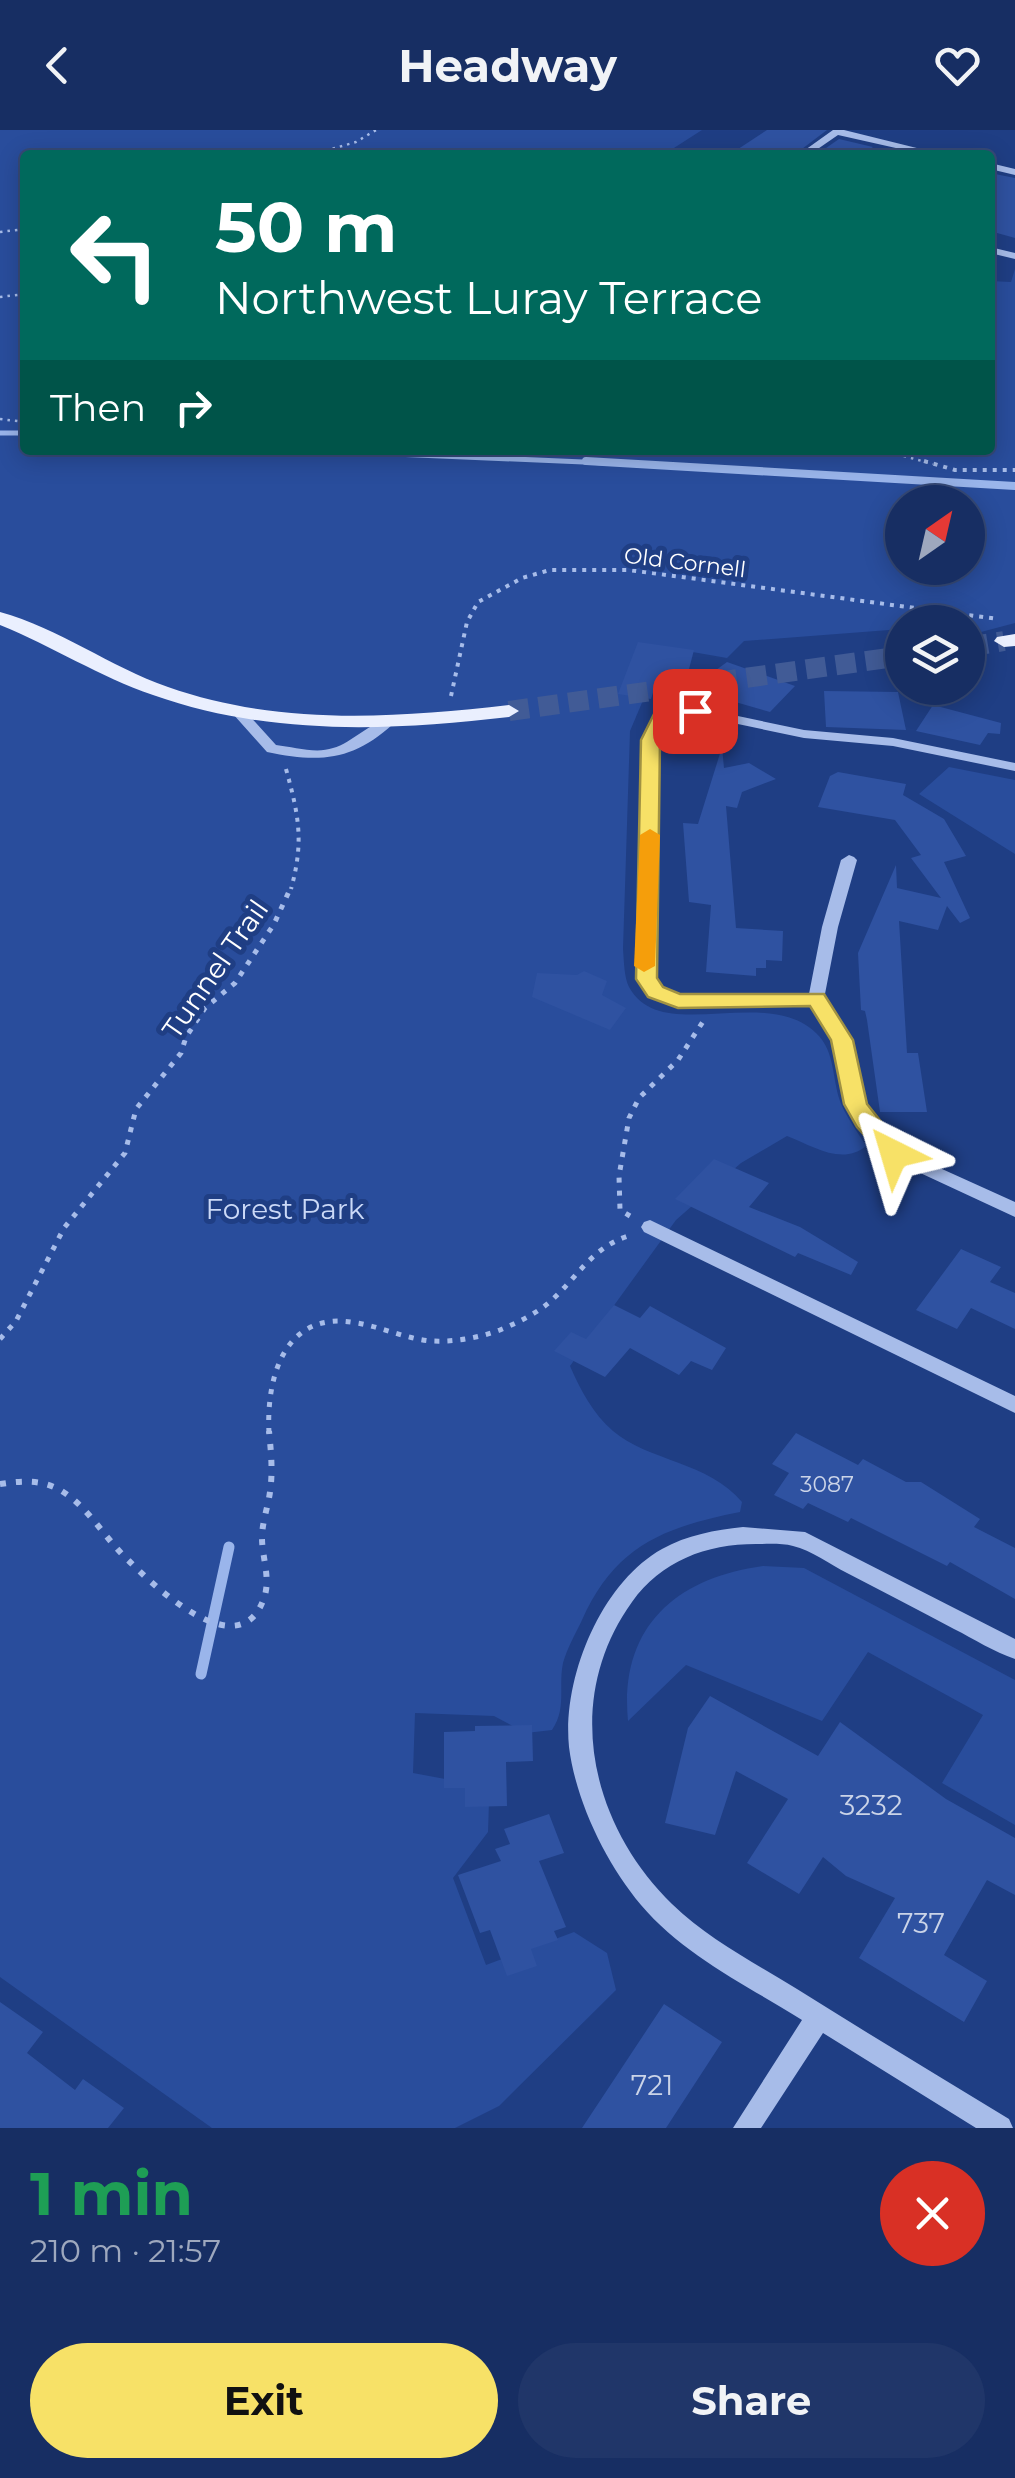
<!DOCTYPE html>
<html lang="en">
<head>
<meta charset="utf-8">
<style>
  :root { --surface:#172e63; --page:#203669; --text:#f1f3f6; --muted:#9ea8be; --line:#364a78; --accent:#f7e167 }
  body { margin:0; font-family:Montserrat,sans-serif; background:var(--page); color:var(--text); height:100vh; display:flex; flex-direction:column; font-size:38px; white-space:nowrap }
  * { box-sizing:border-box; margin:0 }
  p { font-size:32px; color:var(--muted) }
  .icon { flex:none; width:55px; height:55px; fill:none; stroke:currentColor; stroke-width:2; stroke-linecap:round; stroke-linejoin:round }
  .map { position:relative; height:1998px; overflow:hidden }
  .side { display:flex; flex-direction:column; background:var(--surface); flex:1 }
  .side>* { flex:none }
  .guide { position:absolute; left:20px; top:20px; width:975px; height:305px; border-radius:10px; box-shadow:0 5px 25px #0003,0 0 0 2px var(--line); background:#00695c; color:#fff; overflow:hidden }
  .needle { width:65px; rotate:34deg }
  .fabs { position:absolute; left:885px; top:355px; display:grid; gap:20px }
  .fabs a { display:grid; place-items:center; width:100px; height:100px; border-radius:50%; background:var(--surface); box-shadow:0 5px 25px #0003,0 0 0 2px var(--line); font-size:50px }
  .pin { position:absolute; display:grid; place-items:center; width:85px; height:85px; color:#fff; margin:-42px; border-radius:20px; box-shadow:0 5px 15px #0006 }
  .me { position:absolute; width:110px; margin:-55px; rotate:320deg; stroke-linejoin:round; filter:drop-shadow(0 0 8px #0008) }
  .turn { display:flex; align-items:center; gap:35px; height:210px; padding:0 30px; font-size:45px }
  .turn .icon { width:130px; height:130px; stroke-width:2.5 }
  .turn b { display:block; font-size:70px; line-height:85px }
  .then { display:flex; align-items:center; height:95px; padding:0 30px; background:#0003; gap:20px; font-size:38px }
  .round { display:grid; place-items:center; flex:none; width:105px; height:105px; border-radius:52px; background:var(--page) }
  .head { display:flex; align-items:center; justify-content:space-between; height:170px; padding:0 30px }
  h1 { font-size:60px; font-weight:700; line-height:75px; color:#1e9e55 }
  .cta { display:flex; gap:20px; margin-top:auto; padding:20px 30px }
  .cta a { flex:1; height:115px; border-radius:60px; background:var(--accent); color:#111; font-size:40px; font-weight:700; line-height:115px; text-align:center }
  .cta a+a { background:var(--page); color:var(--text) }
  header { display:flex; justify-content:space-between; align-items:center; height:130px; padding:0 30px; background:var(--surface); font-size:45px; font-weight:700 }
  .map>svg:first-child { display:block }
  .green { fill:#294d9c; fill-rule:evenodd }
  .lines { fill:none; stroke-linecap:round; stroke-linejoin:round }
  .stream-far2 { stroke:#9ab5eb; stroke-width:5 }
  .stream-far1 { stroke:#9ab5eb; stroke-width:8 }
  .stream { stroke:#9ab5eb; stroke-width:11 }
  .building { fill:#2f52a1 }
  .major-tunnel { stroke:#415b96; stroke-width:20; stroke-dasharray:20 10; stroke-linecap:butt }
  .path-far3 { stroke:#a7bce9; stroke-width:2.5; stroke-dasharray:2.5 5; stroke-linecap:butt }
  .path-far2 { stroke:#a7bce9; stroke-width:4; stroke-dasharray:4 6; stroke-linecap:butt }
  .path-far1 { stroke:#a7bce9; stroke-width:5; stroke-dasharray:5 8; stroke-linecap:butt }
  .path { stroke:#a7bce9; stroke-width:6; stroke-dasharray:6 10; stroke-linecap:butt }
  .minor { fill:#a7bce9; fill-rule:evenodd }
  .major { fill:#eaeffe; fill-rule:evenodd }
  .route { fill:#f7e167; stroke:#a19243; stroke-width:2.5 }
  .slow { fill:#f59e0b }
  .labels { text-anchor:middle; stroke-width:10; stroke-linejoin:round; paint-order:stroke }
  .far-street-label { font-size:22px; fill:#fff; stroke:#1f3e84 }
  .number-label { font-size:22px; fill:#cbd4e8 }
  .street-label { font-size:28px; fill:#fff; stroke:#1f3e84 }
  .park-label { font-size:28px; fill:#cbd9f7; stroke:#1f3e84 }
  .near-number-label { font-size:28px; fill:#cbd4e8 }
</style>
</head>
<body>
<header><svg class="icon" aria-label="back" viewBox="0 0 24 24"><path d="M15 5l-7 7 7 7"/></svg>Headway<svg class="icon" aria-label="heart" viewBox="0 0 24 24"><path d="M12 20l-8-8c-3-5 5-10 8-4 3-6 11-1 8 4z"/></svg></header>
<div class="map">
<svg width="1015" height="1998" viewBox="0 0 1015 1998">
  <rect width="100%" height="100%" fill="#1f3e84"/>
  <!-- green -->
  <path class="green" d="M0,0H702L663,25H25V320H990V151L1011,152L1015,139V493L981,502L968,501V492H902V499L744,511L727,528L681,520L655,542L630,601L623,819C624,831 624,847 629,857C661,916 765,854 816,903C837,923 831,951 842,976C848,989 858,1003 866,1016C842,1036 813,1016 787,1006L741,1033L676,1090L570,1236C580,1259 593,1284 613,1301C648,1331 709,1332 742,1372L740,1382C664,1397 615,1416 582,1490C576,1503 567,1518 563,1533C558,1557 567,1578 552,1600L526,1603L494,1586L415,1583L413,1643L472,1654L489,1672L488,1702L453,1748L486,1835L574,1802L607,1823L616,1860L499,1976L455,1998H212L0,1847ZM902,372H968V438H902Z
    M949,637L1015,650V724L919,664Z
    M763,1436L804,1438L1015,1550V1695L942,1653L983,1585L868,1522L822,1591L686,1535L628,1591C619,1498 675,1448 763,1436Z"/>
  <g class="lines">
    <!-- stream-far2 -->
    <path class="stream-far2" d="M0,303H25
      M301,320L630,334"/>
    <!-- stream-far1 -->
    <path class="stream-far1" d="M586,331L1015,356"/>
    <!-- stream -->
    <path class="stream" d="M201,1544L229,1417"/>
  </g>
  <!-- building -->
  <path class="building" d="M767,0H827L794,25H729Z
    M839,9L873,17L862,25H816Z
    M990,43L1015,48V108L990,101Z
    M638,512L694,520L684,558L657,550L651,569L618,564Z
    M727,532L795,556L770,582L690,559Z
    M824,561L898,562L906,600L826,597Z
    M933,575L1001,593L1000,604L988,603L980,615L916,601Z
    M722,617L724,638L749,633L776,649L742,662L737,678L726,676L736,798L783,801L782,831L766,830V838H756V846L706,842L711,775L689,772L683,693L698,694Z
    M838,642L906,654L903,665L944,689L966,726L944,732L970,788L960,793L947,776L938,800L899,791L907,923H918L927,982H880L867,890L865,881L861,880L858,823L896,735L897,758L941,768L911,728L921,725L895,690L818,677L830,646Z
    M584,841L607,851L602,865L626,878L610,900L532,867L537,843L577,845Z
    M714,1029L769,1053L749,1077L800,1097L858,1132L851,1145L798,1123L795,1127L675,1069Z
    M961,1119L1001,1137L990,1152L1015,1163V1199L971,1178L957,1199L916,1180Z
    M614,1175L640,1188L650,1176L726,1218L712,1240L691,1231L679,1245L630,1218L605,1247L554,1221L571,1202L586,1209Z
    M796,1303L858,1335L863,1329L906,1352H921L980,1389L974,1397L1015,1418V1469L950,1432L947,1436L851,1388L848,1392L808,1373L803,1379L774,1365L789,1343L772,1334Z
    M710,1566L818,1626L840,1592L946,1669L1015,1708V1765L987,1750L944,1825L987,1851L964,1892L859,1828L895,1768L846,1746L823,1727L799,1764L747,1733L788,1669L736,1641L715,1705L665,1693L688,1598Z
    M532,1595L533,1631L506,1632L507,1676L465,1677V1658H444V1602L475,1601V1596Z
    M549,1684L564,1723L539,1731L566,1797L554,1801L558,1810L531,1819L537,1836L507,1846L490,1800L480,1803L458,1745L501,1731L495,1719L510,1714L504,1699Z
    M0,1872L43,1902L27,1923L75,1960L83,1949L124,1978L108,1998H0Z
    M664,1874L722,1912L666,1998H582Z"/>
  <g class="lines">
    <!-- major-tunnel -->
    <path class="major-tunnel" d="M968,517L1004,511
      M509,581L902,526"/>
    <!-- path-far3 -->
    <path class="path-far3" d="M311,25L356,12L376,0
      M432,25L465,21L506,25
      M0,102L25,99
      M0,167L25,164
      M0,289L25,292
      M658,320L693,326L744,320
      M882,320L933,334"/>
    <!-- path-far2 -->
    <path class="path-far2" d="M924,331L955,340H1015
      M451,566L467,492L478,472L522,448L550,440H629L998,489
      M286,639C299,686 304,712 291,759"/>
    <!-- path-far1 -->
    <path class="path-far1" d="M630,1086L620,1080L619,1046L629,988L639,968L678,930L704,890
      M0,1209L16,1191L64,1098L125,1023L136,979L181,923L186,907L205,878L235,853L274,794L291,757
      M269,1303C266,1245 286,1179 357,1193C382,1197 406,1209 432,1211C455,1212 478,1208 500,1200C519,1192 538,1183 553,1169C579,1145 592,1118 628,1106"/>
    <!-- path -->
    <path class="path" d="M0,1354C20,1351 41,1349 60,1360C88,1376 105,1409 129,1431C155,1457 240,1538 264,1468C271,1449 262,1427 262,1408C262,1392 268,1377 270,1362C273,1342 271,1321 269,1301"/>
    <!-- minor -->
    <path class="minor" d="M833,0H844L945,25H927L838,5L809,25H798Z
      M990,33L1015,39V45L990,39Z
      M990,117L1015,123V129L990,123Z
      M695,577L804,600L893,608L1015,633V641L893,616L804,608L695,585L667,591L657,610L652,838L656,853L681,866L809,864L822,797L841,730L849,725L854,727L857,730L838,797L824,869L850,910L870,982L884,1004L900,1020L1015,1072V1087L888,1028L872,1013L852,982L834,910L811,874L678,876L641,856L636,838L643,610L656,585Z
      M240,580L245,581L276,615C294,617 316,624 333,618C353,613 370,590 391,591L393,594C353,631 319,633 267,622L233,584Z
      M650,1090L1015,1266V1283L644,1102L641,1097L644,1092Z
      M743,1397L805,1402L1015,1509V1529C994,1522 974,1509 954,1499C919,1480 883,1462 847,1443C831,1435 811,1420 793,1416C782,1413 768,1414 756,1414C706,1414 661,1431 632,1472C562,1569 590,1694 672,1774C708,1809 755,1833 797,1859C867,1903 938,1946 1009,1989L1013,1998H976L823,1903L761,1998H733L802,1890C748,1856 683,1825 641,1775C606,1733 576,1672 569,1617C562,1548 601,1453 662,1419C687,1405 715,1400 743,1397Z"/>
    <!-- major -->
    <path class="major" d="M0,482C59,498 110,537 168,557C279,596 394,588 509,575L519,581L509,587C389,601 269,606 153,565C100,547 52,516 0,495Z
      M1015,504V516L1004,517L994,511L997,507Z"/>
  </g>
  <!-- route -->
  <path class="route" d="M695,576L701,577V585L668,592L660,610L657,848L663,857L680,864H824L853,910L867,974L902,1018L906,1024L902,1029H886L857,997L844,974L831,910L810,876L678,878L648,867L636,849L641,610L654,584Z"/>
  <!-- slow -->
  <path class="slow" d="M650,699L660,705L655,836L644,842L634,836L640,705Z"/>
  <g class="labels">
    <!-- far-street labels -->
    <g class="far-street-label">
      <text transform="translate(685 432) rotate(7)" y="8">Old Cornell</text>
    </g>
    <!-- number labels -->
    <g class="number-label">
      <text x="827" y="1362">3087</text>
    </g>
    <!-- street labels -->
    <g class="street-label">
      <text transform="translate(215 839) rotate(-55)" y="10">Tunnel Trail</text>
    </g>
    <!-- park labels -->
    <g class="park-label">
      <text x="285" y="1089">Forest Park</text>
    </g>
    <!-- near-number labels -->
    <g class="near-number-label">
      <text x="871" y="1685">3232</text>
      <text x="921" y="1803">737</text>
      <text x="652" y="1965">721</text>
    </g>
  </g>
</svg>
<div class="fabs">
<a><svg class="needle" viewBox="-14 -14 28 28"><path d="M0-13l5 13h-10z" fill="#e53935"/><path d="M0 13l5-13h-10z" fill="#9ea8be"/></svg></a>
<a><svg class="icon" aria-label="layers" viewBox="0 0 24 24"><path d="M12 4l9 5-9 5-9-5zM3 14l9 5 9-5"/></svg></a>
</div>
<div class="pin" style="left:695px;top:581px;background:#d93025"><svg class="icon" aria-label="arrive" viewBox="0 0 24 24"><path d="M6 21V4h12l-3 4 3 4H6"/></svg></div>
<svg class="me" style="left:894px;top:1024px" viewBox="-20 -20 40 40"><path d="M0-17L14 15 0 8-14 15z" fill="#f7e167" stroke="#fff" stroke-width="4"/></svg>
<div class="guide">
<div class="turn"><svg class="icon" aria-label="left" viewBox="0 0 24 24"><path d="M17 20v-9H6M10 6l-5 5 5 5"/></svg><div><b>50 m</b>Northwest Luray Terrace</div></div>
<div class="then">Then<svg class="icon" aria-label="right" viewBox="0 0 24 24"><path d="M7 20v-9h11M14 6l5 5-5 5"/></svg></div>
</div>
</div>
<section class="side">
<div class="head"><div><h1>1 min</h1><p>210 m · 21:57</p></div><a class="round" style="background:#d93025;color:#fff"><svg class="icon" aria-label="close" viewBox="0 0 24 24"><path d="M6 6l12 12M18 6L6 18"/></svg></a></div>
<div class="cta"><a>Exit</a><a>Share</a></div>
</section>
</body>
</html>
